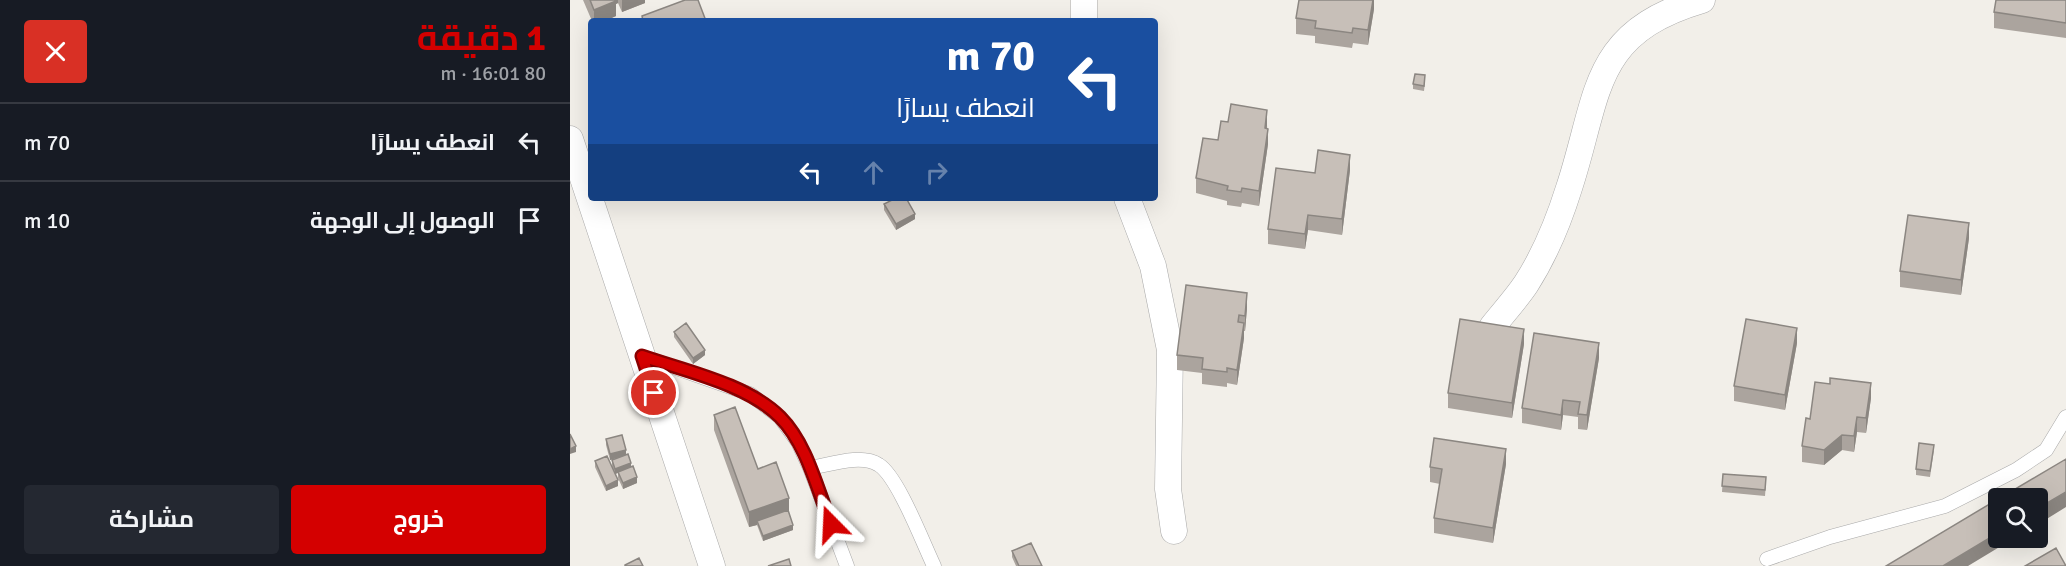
<!DOCTYPE html>
<html lang="ar">
<head>
<meta charset="utf-8">
<style>
  :root { --surface:#171b24; --page:#242831; --text:#f1f3f6; --muted:#9ea1a6; --line:#363941; --accent:#d40000 }
  body { margin:0; font-family:Signika,Cairo,sans-serif; background:var(--page); color:var(--text); direction:rtl; height:100vh; display:flex; flex-direction:column; font-size:22px; white-space:nowrap }
  * { box-sizing:border-box; margin:0 }
  p { font-size:20px; color:var(--muted) }
  .icon { flex:none; width:33px; height:33px; fill:none; stroke:currentColor; stroke-width:2; stroke-linecap:round; stroke-linejoin:round }
  .map { position:relative; flex:1; overflow:hidden; direction:ltr }
  .side { display:flex; flex-direction:column; background:var(--surface); width:570px }
  .side>* { flex:none }
  .guide { position:absolute; left:18px; top:18px; width:570px; height:183px; border-radius:6px; box-shadow:0 6px 24px #0002; direction:rtl; background:#1a4fa0; color:#fff; overflow:hidden }
  .tools { position:absolute; left:1418px; top:488px; display:grid; gap:12px }
  .tools a { display:grid; place-items:center; width:60px; height:60px; border-radius:6px; background:var(--surface); box-shadow:0 6px 24px #0002; font-size:30px }
  .pin { position:absolute; display:grid; place-items:center; width:51px; height:51px; color:#fff; margin:-26px; border:3px solid #fff; border-radius:50%; box-shadow:0 2px 6px #0007 }
  .me { position:absolute; width:66px; margin:-33px; rotate:339deg; stroke-linejoin:round; filter:drop-shadow(0 0 4px #0008) }
  .turn { display:flex; align-items:center; gap:21px; height:126px; padding:0 24px; font-size:27px }
  .turn .icon { width:78px; height:78px; stroke-width:2.5 }
  .turn b { display:block; font-size:42px; line-height:51px }
  .lanes { display:flex; align-items:center; height:57px; padding:0 24px; background:#0003; justify-content:center; gap:30px; direction:ltr }
  .lanes .off { opacity:.35 }
  .round { display:grid; place-items:center; flex:none; width:63px; height:63px; border-radius:6px; background:var(--page) }
  .headline { display:flex; align-items:center; justify-content:space-between; height:102px; padding:0 24px }
  h1 { font-size:36px; font-weight:700; line-height:45px; color:var(--accent) }
  .primary-button { display:flex; gap:12px; margin-top:auto; padding:12px 24px }
  .primary-button a { flex:1; height:69px; border-radius:6px; background:var(--accent); color:#fff; font-size:24px; font-weight:700; line-height:69px; text-align:center }
  .primary-button a+a { background:var(--page); color:var(--text) }
  ul { padding:0; list-style:none }
  li { display:flex; align-items:center; gap:18px; height:78px; padding:0 24px; border-top:2px solid var(--line) }
  li div { flex:1 }
  li b { display:block; font-size:22px }
  li em { font-style:normal }
  main { display:flex; flex:1; min-height:0 }
  .map>svg:first-child { display:block }
  .lines { fill:none; stroke-linecap:round; stroke-linejoin:round }
  .service-casing { stroke:#a9a9a9; stroke-width:15 }
  .minor-casing { stroke:#a9a9a9; stroke-width:27 }
  .service { stroke:#fff; stroke-width:14 }
  .minor { stroke:#fff; stroke-width:26 }
  .wall { fill:#aba49e }
  .shaded-wall { fill:#8b8681 }
  .building { fill:#c7bfb8; stroke:#8b8681; stroke-width:1.5 }
  .route-casing { stroke:#8a0000; stroke-width:15 }
  .route { stroke:#d40000; stroke-width:10 }
</style>
</head>
<body>
<main>
<div class="map">
<svg width="1496" height="566" viewBox="0 0 1496 566">
  <rect width="100%" height="100%" fill="#f2efe9"/>
  <g class="lines">
    <defs>
      <path id="service" d="M72,356L180,394L210,417L228,442L240,468L277,566
        M240,468C259,465 291,453 309,465C328,477 353,543 364,566
        M1197,559L1260,537L1375,506L1446,470L1476,450L1496,417"/>
      <path id="minor" d="M514,0V21
        M0,139L142,566
        M557,198L583,266L600,350L598,489L604,531
        M922,327C933,313 946,299 956,284C974,256 989,220 999,188C1030,94 1020,33 1132,0"/>
    </defs>
    <!-- service casing -->
    <use href="#service" class="service-casing"/>
    <!-- minor casing -->
    <use href="#minor" class="minor-casing"/>
    <!-- service -->
    <use href="#service" class="service"/>
    <!-- minor -->
    <use href="#minor" class="minor"/>
  </g>
  <!-- wall -->
  <path class="wall" d="M13,0H75V3L52,12L48,3L46,4V16L35,21H22Z
    M804,0V9L798,45L783,43L782,48L745,43V36L726,34V18Z
    M1496,0V38L1424,28V12Z
    M855,81L854,91L843,89V84Z
    M658,122L697,125L698,144L689,206L672,203L671,207L657,205V201L626,193V178Z
    M780,170L772,235L738,230L735,249L698,244V229L745,173Z
    M314,204L345,219L326,230L314,210Z
    M1399,238L1391,295L1330,287V271Z
    M677,308L675,331H674V338L667,385L657,383V387L632,384V373L607,370V355Z
    M104,332L135,355L123,364L104,337Z
    M1227,343L1215,410L1164,401V386Z
    M954,344L942,418L878,408V393Z
    M1029,358L1017,430L1008,429V417L993,415L991,430L952,423V408Z
    M1301,398L1296,433L1287,432L1284,452L1272,450L1254,465L1232,462V446L1240,419Z
    M144,415L188,469L219,513L223,530L193,541L187,525L179,527L144,430Z
    M36,439L56,455L67,483L53,489L48,478V473L45,474L48,486L36,491L25,467V461L42,466V460L50,457L40,460L36,445Z
    M1364,450L1360,477L1346,475V469Z
    M936,464L923,543L864,533V518L870,484L860,482V467Z
    M1153,474L1196,483L1195,496L1152,492Z
    M442,551L472,566H446L442,557Z"/>
  <!-- shaded-wall -->
  <path class="shaded-wall" d="M41,0H48V3L46,4V16L35,21H24V10Z
    M52,0H75V3L52,12Z
    M803,0H804V9L798,45V30Z
    M697,110V125L695,143V128Z
    M698,129V144L689,206V191Z
    M780,155V170L772,235V219Z
    M345,214V219L326,230V224Z
    M738,215V230L735,249V234Z
    M1399,223V238L1391,295V280Z
    M677,293V308L675,331V316Z
    M674,323V338L667,385V370Z
    M1227,328V343L1215,410V395Z
    M954,329V344L942,418V403Z
    M1029,343V358L1017,430V415Z
    M135,350V355L123,364V358Z
    M1301,383V398L1296,433V418Z
    M993,400V415L991,430V415Z
    M1287,417V432L1284,452V436Z
    M1272,435V450L1254,465V450Z
    M6,446V452L0,454V449Z
    M936,449V464L923,543V528Z
    M56,450V455L40,460V454Z
    M61,463V468L45,474V469Z
    M67,477V483L53,489V483Z
    M48,480V486L36,491V486Z
    M1496,492V507L1467,525V509Z
    M219,498V513L187,521V525L179,527V512Z
    M223,525V530L193,541V536Z
    M1428,533V537H1446L1398,566H1373Z"/>
  <!-- building -->
  <path class="building" d="M20,0H45L46,1L24,10Z
    M115,0H128L136,21H73L72,16Z
    M729,0H803L798,30L783,28L782,33L745,28L746,21L726,18Z
    M1426,0H1496V23L1424,12Z
    M845,74L855,75L854,86L843,84Z
    M661,104L697,110L695,128L698,129L689,191L672,188L671,192L657,190L658,186L626,178L633,138L648,140L651,121L658,122Z
    M748,150L780,155L772,219L738,215L735,234L698,229L706,168L745,173Z
    M326,198H336L345,214L326,224L314,204Z
    M1338,215L1399,223L1391,280L1330,271Z
    M616,285L677,293L675,316L669,315L668,322L674,323L667,370L657,368V372L632,369L633,358L607,355Z
    M890,319L954,329L942,403L878,393Z
    M1176,319L1227,328L1215,395L1164,386Z
    M116,323L135,350L123,358L104,332Z
    M964,333L1029,343L1017,415L1008,414L1010,402L993,400L991,415L952,408Z
    M1260,378L1301,383L1296,418L1287,417L1284,436L1272,435L1254,450L1232,446L1236,418L1240,419L1245,382L1260,384Z
    M165,407L188,469L206,462L219,498L179,512L144,415Z
    M0,434L6,446L0,449Z
    M52,435L56,450L40,454L36,439Z
    M864,438L936,449L923,528L864,518L872,469L860,467Z
    M1349,443L1364,445L1360,471L1346,469Z
    M58,454L61,463L45,469L42,460Z
    M37,456L48,480L36,486L25,461Z
    M1496,459V492L1467,509V498H1430Z
    M63,466L67,477L53,483L48,472Z
    M1153,474L1196,477L1195,490L1152,486Z
    M1428,499V533L1373,566H1316Z
    M218,510L223,525L193,536L187,521Z
    M461,543L472,566H449L442,551Z
    M1486,548L1496,566H1455Z
    M69,558L73,566H55V565Z
    M219,559L221,566H198Z"/>
  <g class="lines">
    <defs>
      <path id="route" d="M84,393L72,356C115,371 177,384 210,417C237,444 247,489 261,524"/>
    </defs>
    <!-- route casing -->
    <use href="#route" class="route-casing"/>
    <!-- route -->
    <use href="#route" class="route"/>
  </g>
</svg>
<div class="tools">
<a><svg class="icon" aria-label="search" viewBox="0 0 24 24"><circle cx="10" cy="10" r="6"/><path d="M15 15l6 6"/></svg></a>
</div>
<div class="pin" style="left:84px;top:393px;background:#d93025"><svg class="icon" aria-label="arrive" viewBox="0 0 24 24"><path d="M6 21V4h12l-3 4 3 4H6"/></svg></div>
<svg class="me" style="left:261px;top:524px" viewBox="-20 -20 40 40"><path d="M0-17L14 15 0 8-14 15z" fill="#d40000" stroke="#fff" stroke-width="4"/></svg>
<div class="guide">
<div class="turn"><svg class="icon" aria-label="left" viewBox="0 0 24 24"><path d="M17 20v-9H6M10 6l-5 5 5 5"/></svg><div><b>70 m</b>انعطف يسارًا</div></div>
<div class="lanes"><svg class="icon" aria-label="left" viewBox="0 0 24 24"><path d="M17 20v-9H6M10 6l-5 5 5 5"/></svg><svg class="icon off" aria-label="ahead" viewBox="0 0 24 24"><path d="M12 20V5M6 11l6-6 6 6"/></svg><svg class="icon off" aria-label="right" viewBox="0 0 24 24"><path d="M7 20v-9h11M14 6l5 5-5 5"/></svg></div>
</div>
</div>
<section class="side">
<div class="headline"><div><h1>1 دقيقة</h1><p>80 m · 16:01</p></div><a class="round" style="background:#d93025;color:#fff"><svg class="icon" aria-label="close" viewBox="0 0 24 24"><path d="M6 6l12 12M18 6L6 18"/></svg></a></div>
<ul>
<li><svg class="icon" aria-label="left" viewBox="0 0 24 24"><path d="M17 20v-9H6M10 6l-5 5 5 5"/></svg><div><b>انعطف يسارًا</b></div><em>70 m</em></li>
<li><svg class="icon" aria-label="arrive" viewBox="0 0 24 24"><path d="M6 21V4h12l-3 4 3 4H6"/></svg><div><b>الوصول إلى الوجهة</b></div><em>10 m</em></li>
</ul>
<div class="primary-button"><a>خروج</a><a>مشاركة</a></div>
</section>
</main>
</body>
</html>
